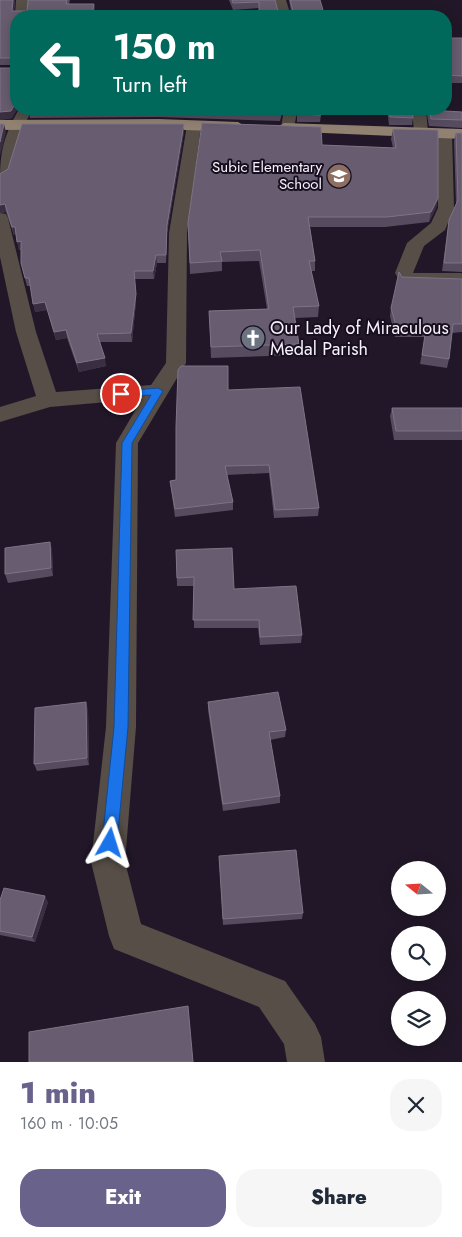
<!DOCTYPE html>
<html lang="en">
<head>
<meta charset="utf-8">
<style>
  :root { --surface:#fff; --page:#f6f6f7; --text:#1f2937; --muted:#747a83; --accent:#69628b }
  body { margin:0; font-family:Jost,sans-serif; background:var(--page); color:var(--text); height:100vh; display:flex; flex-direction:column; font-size:19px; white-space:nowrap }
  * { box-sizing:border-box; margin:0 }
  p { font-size:16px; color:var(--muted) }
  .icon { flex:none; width:28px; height:28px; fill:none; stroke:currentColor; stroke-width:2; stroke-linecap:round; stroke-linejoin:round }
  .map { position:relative; height:1062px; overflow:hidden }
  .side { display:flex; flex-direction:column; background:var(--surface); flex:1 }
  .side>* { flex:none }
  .banner { position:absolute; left:10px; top:10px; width:442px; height:105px; border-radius:20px; box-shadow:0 2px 12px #0003; background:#00695c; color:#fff; overflow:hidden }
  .needle { width:32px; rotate:288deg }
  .buttons { position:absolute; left:391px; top:861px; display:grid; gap:10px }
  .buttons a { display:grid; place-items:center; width:55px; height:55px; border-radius:50%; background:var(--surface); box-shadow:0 2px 12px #0003; font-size:25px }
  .pin { position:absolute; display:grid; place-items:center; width:42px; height:42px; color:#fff; margin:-21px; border:2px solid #fff; border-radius:50%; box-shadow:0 1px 5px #0007 }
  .me { position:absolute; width:55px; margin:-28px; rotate:6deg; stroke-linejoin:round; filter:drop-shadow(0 0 4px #0008) }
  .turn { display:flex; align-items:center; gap:18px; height:105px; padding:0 20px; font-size:22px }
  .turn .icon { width:65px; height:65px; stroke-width:2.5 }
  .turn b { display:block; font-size:35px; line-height:42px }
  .round { display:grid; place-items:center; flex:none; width:52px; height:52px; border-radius:20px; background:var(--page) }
  .summary { display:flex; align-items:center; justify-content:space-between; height:85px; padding:0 20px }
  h1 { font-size:30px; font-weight:800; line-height:38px; color:var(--accent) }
  .action { display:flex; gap:10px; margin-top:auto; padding:10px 20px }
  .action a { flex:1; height:58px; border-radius:20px; background:var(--accent); color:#fff; font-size:20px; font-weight:800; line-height:58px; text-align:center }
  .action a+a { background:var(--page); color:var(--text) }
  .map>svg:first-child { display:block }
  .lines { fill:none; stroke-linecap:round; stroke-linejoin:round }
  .minor { fill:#564e47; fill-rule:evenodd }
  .major { fill:#918171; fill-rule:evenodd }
  .wall { fill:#564b5f }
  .shaded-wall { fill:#3a2f42 }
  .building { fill:#685d70; stroke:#7e7486 }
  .route { fill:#1a73e8; stroke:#114b97 }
  .labels { text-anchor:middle; stroke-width:4; stroke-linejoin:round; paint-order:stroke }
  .far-poi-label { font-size:15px; fill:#f8f1fd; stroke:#170e1e; text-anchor:end }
  .poi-label { font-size:18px; fill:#f8f1fd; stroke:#170e1e; text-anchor:start }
</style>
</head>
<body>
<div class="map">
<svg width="462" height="1062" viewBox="0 0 462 1062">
  <rect width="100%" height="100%" fill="#211728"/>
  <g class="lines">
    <!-- minor -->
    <path class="minor" d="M16,0H28L27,16H15Z
      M274,0H286L291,16H279Z
      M19,109H33L24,125L8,176L0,181C0,150 4,136 19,109Z
      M284,109H298L293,131H283L281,128Z
      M412,109H426L428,132L426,135L421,136L414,132Z
      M194,121L201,125L187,233L186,363L138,443L136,727L125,862L141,924L285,981L315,1024L321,1037L325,1062H287L284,1044L259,1007L114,949L109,936L91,862L106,727L116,443L142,399L50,407L0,422V407L36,396L16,332L0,257V213L6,214L8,218L36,332L56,392L151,385L166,363L169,233L187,125Z
      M445,129L452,133L454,208L445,230L424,246L413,273H462V285L401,283L395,273L407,243L431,223L438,208V133Z"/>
    <!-- major -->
    <path class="major" d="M159,119L238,122L246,127L238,132L159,129L0,130V120Z
      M284,123L462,129V139L278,131L276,128Z"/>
  </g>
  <!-- wall -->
  <path class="wall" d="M0,0H15L14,11H27L28,0H70L69,4H94L95,10L16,16V109L12,118L0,120V68H16V65H0Z
    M229,0H275L278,11H291L289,0H320L323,10V16H259V8L233,10Z
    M446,38H462V83H446Z
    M30,109H283L280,121L159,117L30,118L29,111Z
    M387,109H412L413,118L412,125H389Z
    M426,109H444L445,111L462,112V128L429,126Z
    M297,114L321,115L320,122H297Z
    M393,129L438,198L436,208L429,222L385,227H310L315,261V271H311L319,306L318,317L295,318L299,344L298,355L211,358L209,311L267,309L259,261L222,262V271L190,274L188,223L322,145L393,148L391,139Z
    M184,132L167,233L166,263H157L154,279H135L136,302L132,342H100L106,366L79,372L67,338L56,340L47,310L35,312L30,286H27L23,271L21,250H19L16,235H14L6,212L0,213V174Z
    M456,133H462V272L442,271L448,228L449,220L456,204L454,141Z
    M402,277L462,279V332L452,333L449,359L447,368L420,364L425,337H395L390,316L391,308Z
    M228,390L319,508L318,516L274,518L269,473L227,475L233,502V510L175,517L170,481L176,480Z
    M392,408H462V440H394L390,416Z
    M50,542L52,550L53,576L8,583L5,574Z
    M176,550L302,635L301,643L260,645L258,628H194V586H177Z
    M208,702L286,730L285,737L270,740L280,796V803L223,811L208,710Z
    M88,709L89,765L37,771L34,764Z
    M219,856L303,913L302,919L223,925Z
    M0,900L48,902L35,942L0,935Z"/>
  <!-- shaded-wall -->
  <path class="shaded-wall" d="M13,0H15L14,17L12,11Z
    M94,4L95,10L94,16H92Z
    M16,102V109H18L12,118L0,120V112Z
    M4,124L6,132L0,156V142Z
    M184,124V132L167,233L166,263L167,225Z
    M438,198L436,208L429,222L431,212Z
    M5,204L6,212L0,213V205Z
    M12,227H15L17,235H14Z
    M21,241L22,249L19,250L17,242Z
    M156,255L157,263L154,279L153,271Z
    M134,271L136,302L132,342L131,333Z
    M45,302L47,310L35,312L33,304Z
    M66,330L67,338L56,340L54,332Z
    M105,358L106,366L79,372L77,363Z
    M50,542L52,550L53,576L51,568Z
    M86,702L88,709L89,765L87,758Z
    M45,896L48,902L35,942L32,937Z"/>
  <!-- building -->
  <path class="building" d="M0,0H13L12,11H27L28,0H67L66,4H94L92,16H16V102L11,111L0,112V68H16V58H0Z
    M232,0H275L278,11H293L290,0H320L323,10V16H259V2L233,3Z
    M446,38H462V76L446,75Z
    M30,109H281V114L159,110L29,111Z
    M299,109H321V115L297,114Z
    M389,109H412L413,118L390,117Z
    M429,109H444L445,111L462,112V120L431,119Z
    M202,123L321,127L322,145L396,148L393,129L438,130V198L431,212L387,217H308L315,261H309L319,306L293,307L299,344L211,347L209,311L269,309L260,250L220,252L222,261L190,263L188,223Z
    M0,124H4L0,142Z
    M22,124H184L167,225L166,255H156L153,271H134L136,294L131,333L97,334L105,358L77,363L66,330L54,332L45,302L33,304L29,278H25L21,263V241L17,242L15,227H12L5,204L0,205V174L8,169Z
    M456,133H462V263H444L449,220L458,200Z
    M399,272L402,277L462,279V324H453L449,359L422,355L426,328L397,329L391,308Z
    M181,366H228V390L300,387L319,508L275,510L269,465L225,466L233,502L175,509L170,481L176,480V427L178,370Z
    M392,408H462V431H396Z
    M50,542L51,568L5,574V548Z
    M232,548L234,589L296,586L302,635L260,637L259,620H193L194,577L177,578L176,550Z
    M278,692L286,730L269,732L280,796L223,804L208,702Z
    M86,702L87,758L34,764L35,708Z
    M296,850L303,913L223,919L219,856Z
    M4,888L45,896L32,937L0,931V900Z
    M188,1006L193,1062H29V1032Z"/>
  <!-- route -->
  <path class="route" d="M158,388L163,391L132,443L128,727L117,843L115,848L110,850L104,848L102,843L114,727L122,443L151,395L121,397L116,394L121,391Z"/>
  <!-- icons -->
  <defs>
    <symbol id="school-disc" viewBox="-11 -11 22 22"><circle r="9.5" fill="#8d6e63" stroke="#170e1e"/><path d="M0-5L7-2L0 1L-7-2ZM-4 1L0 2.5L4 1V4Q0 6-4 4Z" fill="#fff"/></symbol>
    <symbol id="church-disc" viewBox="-11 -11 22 22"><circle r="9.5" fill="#6b7280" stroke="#170e1e"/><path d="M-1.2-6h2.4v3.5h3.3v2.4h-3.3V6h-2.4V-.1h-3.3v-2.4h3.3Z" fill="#fff"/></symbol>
  </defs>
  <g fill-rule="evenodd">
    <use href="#school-disc" x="325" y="162" width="28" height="28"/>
    <use href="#church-disc" x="239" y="324" width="28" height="28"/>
  </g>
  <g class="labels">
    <!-- far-poi labels -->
    <g class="far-poi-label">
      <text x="322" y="172">Subic Elementary<tspan x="322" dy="17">School</tspan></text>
    </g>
    <!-- poi labels -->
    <g class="poi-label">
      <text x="270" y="334">Our Lady of Miraculous<tspan x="270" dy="21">Medal Parish</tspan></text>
    </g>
  </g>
</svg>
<div class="buttons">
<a><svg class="needle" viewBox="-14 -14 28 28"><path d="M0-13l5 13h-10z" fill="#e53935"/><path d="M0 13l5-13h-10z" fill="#747a83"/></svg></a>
<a><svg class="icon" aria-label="search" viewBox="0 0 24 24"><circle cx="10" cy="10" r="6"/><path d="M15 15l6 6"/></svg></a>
<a><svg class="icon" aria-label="layers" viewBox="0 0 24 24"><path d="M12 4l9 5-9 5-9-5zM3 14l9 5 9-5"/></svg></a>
</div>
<div class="pin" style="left:121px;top:394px;background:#d93025"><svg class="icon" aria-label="arrive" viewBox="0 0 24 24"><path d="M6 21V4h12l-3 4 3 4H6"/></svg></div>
<svg class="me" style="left:110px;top:843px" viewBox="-20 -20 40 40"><path d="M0-17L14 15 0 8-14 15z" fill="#1a73e8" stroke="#fff" stroke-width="4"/></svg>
<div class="banner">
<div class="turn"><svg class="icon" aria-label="left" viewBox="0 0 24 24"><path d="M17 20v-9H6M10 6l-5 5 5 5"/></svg><div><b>150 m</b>Turn left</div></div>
</div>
</div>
<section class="side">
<div class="summary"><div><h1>1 min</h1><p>160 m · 10:05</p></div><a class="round"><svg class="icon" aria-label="close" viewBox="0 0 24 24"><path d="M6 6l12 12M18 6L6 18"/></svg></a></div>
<div class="action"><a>Exit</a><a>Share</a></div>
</section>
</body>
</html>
